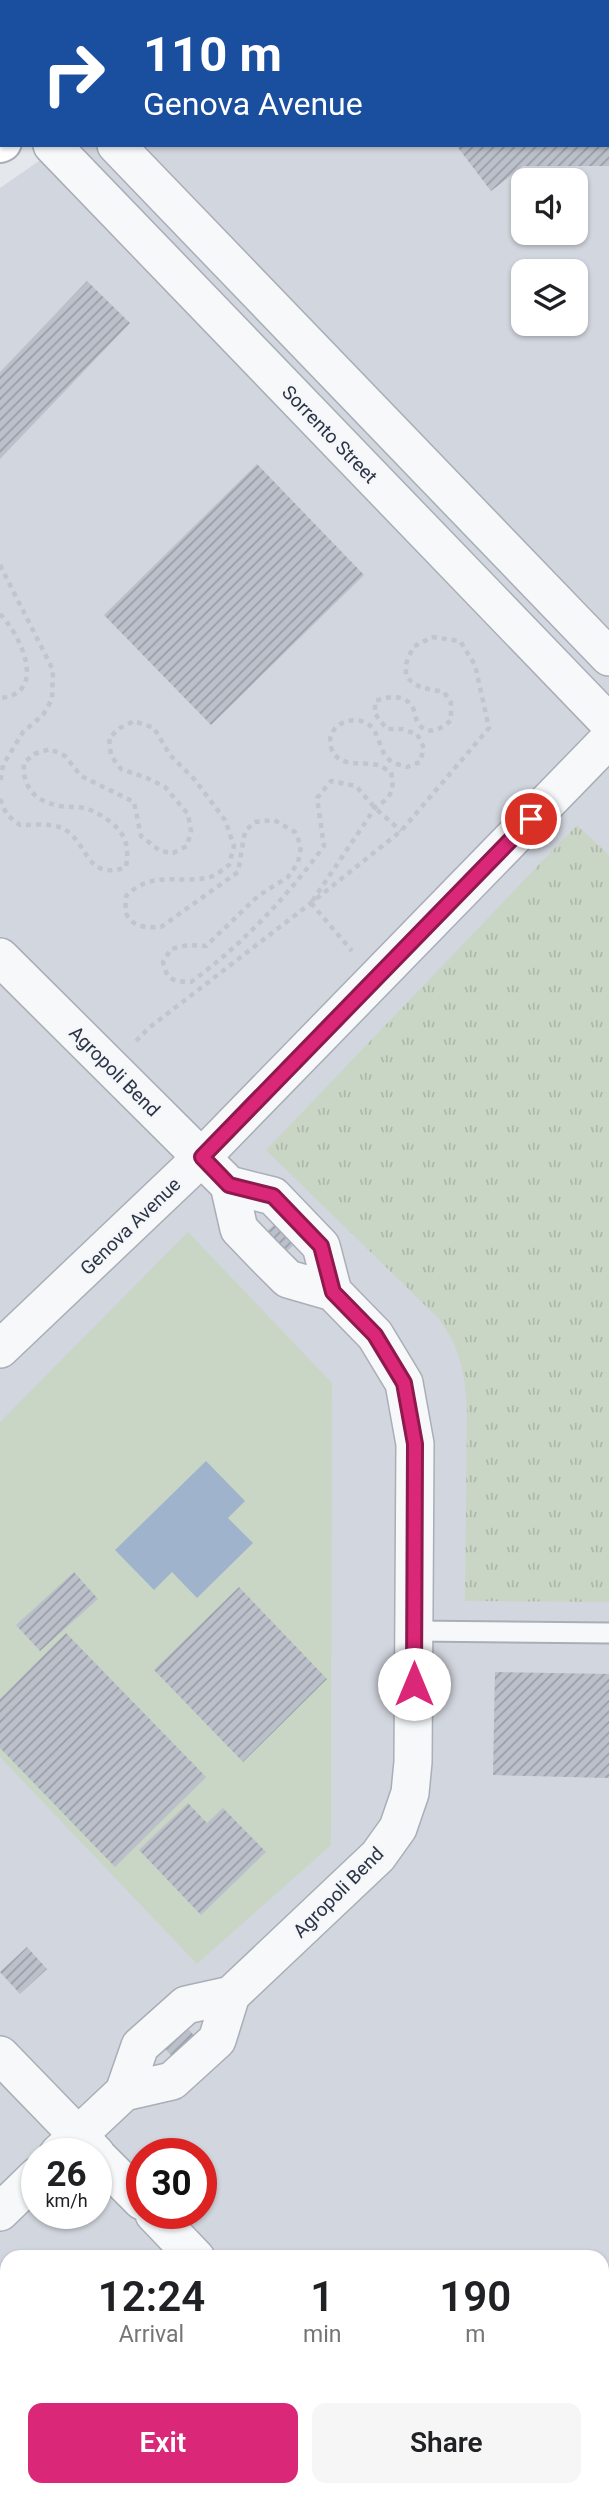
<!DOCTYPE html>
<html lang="en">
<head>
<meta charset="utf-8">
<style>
  :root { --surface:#fff; --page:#f6f6f6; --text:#202124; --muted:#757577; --accent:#db2777 }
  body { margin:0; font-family:Roboto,sans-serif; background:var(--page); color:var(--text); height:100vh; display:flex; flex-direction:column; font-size:26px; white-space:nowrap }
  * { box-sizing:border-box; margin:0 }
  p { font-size:23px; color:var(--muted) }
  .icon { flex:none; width:38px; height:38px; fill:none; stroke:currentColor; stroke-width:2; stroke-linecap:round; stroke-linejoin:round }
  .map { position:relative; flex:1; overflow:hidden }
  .details { position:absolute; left:0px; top:2250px; width:609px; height:247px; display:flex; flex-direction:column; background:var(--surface); border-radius:21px 21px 0 0; box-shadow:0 2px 5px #0004 }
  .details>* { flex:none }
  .banner { position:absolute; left:0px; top:0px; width:609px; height:147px; box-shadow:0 2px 5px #0004; background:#1a4fa0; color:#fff; overflow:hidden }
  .buttons { position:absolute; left:511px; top:168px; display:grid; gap:14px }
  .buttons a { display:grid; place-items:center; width:77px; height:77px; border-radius:14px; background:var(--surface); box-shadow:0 2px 5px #0004; font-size:35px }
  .speed { position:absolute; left:21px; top:2138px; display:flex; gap:14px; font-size:35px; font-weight:700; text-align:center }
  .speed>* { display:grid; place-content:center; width:91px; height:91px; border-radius:50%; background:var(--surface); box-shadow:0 2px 5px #0004; line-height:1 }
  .speed small { font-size:18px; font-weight:400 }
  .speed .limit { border:10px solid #d22; background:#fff; color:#111 }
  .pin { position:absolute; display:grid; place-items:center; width:60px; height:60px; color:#fff; margin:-30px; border:4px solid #fff; border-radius:50%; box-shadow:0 2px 7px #0007 }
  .me { position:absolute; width:77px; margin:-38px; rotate:0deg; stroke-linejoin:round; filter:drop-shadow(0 0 5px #0008) }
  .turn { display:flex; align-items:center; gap:24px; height:147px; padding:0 28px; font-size:32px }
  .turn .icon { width:91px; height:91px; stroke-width:2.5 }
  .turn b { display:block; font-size:49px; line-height:60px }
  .eta { display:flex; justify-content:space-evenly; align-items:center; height:119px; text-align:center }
  .eta b { font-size:42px; font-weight:600; line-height:49px }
  .action { display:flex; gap:14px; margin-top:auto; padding:14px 28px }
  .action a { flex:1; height:80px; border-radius:14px; background:var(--accent); color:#fff; font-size:28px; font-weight:600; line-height:80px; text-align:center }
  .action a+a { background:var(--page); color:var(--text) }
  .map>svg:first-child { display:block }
  .built { fill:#d2d6de; fill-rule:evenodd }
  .grass { fill:url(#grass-tufts) }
  .park { fill:#c9d6c5 }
  .water { fill:#9fb4cc }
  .building { fill:url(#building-hatch) }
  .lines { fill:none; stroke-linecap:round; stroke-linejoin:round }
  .service-casing { stroke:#a9aeb7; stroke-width:23 }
  .minor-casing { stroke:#a9aeb7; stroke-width:40 }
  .secondary-casing { stroke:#a9aeb7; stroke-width:42 }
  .path { stroke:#c2c5cb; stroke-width:4.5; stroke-dasharray:5 5; stroke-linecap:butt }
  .service { stroke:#f7f8fa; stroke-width:19 }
  .minor { stroke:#f7f8fa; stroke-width:37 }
  .secondary { stroke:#fff; stroke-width:38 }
  .route-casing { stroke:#8e194d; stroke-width:18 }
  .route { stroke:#db2777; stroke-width:12 }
  .labels { text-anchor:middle; stroke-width:5; stroke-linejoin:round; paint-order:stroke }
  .street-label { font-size:19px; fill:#2b3445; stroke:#f4f6f9 }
</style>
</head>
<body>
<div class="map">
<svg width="609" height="2496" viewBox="0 0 609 2496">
  <defs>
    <pattern id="grass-tufts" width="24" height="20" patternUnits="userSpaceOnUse" patternTransform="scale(1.75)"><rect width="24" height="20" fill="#c9d6c5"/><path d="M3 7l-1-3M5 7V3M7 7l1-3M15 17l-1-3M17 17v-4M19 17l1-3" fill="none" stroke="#adb8ab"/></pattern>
    <pattern id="building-hatch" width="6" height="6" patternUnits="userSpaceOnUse" patternTransform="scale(1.75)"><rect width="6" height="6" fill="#bbc0ca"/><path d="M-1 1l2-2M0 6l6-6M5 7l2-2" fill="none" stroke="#989da6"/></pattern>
  </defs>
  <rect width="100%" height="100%" fill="#e4e7ec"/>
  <!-- built -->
  <path class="built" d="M0,0H89L91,2H2L0,79Z
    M273,0H609V2496H0V188L62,145H607V2H270ZM523,180H576V233H523ZM523,271H576V324H523ZM37,2154H96V2214H37ZM142,2154H201V2214H142ZM7,2258H602V2490H7Z"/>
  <!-- grass -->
  <path class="grass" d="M577,825L609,855V1602L465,1601L467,1411C465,1374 461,1348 438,1318L266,1150Z"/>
  <!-- park -->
  <path class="park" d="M188,1232L332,1383L331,1845L197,1964L0,1757V1422Z"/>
  <!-- water -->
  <path class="water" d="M206,1461L245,1501L228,1518L253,1543L197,1598L172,1572L154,1590L115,1550Z"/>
  <!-- building -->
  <path class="building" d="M456,145H609V166H523L491,191Z
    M87,281L130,323L0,459V372Z
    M257,464L364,575L211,725L104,615Z
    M276,1223L296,1243L284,1254L265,1233Z
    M74,1572L98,1599L40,1651L16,1625Z
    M239,1587L327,1679L243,1762L154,1670Z
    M66,1633L206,1777L115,1867L0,1748V1699Z
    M495,1672L609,1674V1778L493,1775Z
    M188,1803L207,1823L223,1808L266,1852L201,1915L139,1850Z
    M27,1947L47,1969L20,1994L0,1972Z
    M186,2026L196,2038L173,2058L163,2046Z
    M602,2297H609V2417H602Z"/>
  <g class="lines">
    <defs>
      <path id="service" d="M414,1631L609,1633"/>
      <path id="minor" d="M52,145L609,723
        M116,145L609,657
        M0,957L229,1185L239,1229L263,1254L288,1279L333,1292
        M0,1349L202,1157L609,739
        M0,2055L96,2154
        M124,2092L172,2081L217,2040L231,1995L378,1856L398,1828L410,1793L413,1762L415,1444L404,1383L375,1335L333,1292L321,1246L273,1196L229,1185
        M58,2154L124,2092L140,2046L186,2005L231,1995
        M96,2155L142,2201
        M0,2212L37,2176
        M154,2214L196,2258
        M490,2490L534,2494H609"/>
      <path id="secondary" d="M200,2L203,0
        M0,143L2,142"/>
    </defs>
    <!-- service casing -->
    <use href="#service" class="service-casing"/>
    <!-- minor casing -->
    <use href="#minor" class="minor-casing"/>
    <!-- secondary casing -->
    <use href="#secondary" class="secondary-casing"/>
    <!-- path -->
    <path class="path" d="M0,565L53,670L52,699L43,715L23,732L3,765L0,784
      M0,614C20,634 49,694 0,698
      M0,799L7,815L20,825C32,825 47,823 59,827C89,837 83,883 126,867C129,849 127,836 113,824C103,816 95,811 84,808C75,806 65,808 56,805C34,800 22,786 24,763L34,754L50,749L65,756L81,776L134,802L141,836L160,851L173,853L187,846L191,831L188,814L165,787L147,778L121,769L111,756L109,738L120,728L134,721L154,728L170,755L195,780L225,820L234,846L229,865C223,869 217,875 210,877C179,885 153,869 126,896C126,900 125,909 126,913C132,928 149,928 161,927L238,872L245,831L255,822L274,820L295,832L301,846L298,863L288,877L258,896L206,946L188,945L171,949L163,962C167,981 173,981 191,982C243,944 286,898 324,846L317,798L331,781L356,786L375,808L401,831
      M311,903L352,951
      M136,1041L150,1027L311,903L401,831L489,728L475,665L460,641L432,637L413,647L406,664V676C418,690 427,688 444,692L451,703V720C442,729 427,737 418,723C415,718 415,711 412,706C403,693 387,697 375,701V714L387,729H402L417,734L424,748L420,762L407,767C402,765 395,764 391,761C377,752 381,728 364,722C347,715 323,729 332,750C340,768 361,761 377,765C381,766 387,770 391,772C395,792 391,797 375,808L311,903"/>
    <!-- service -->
    <use href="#service" class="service"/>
    <!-- minor -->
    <use href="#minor" class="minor"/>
    <!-- secondary -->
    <use href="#secondary" class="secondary"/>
  </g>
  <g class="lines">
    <defs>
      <path id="route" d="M414,1684L415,1444L404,1383L375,1335L333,1292L321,1246L273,1196L229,1185L202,1157L531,819"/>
    </defs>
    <!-- route casing -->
    <use href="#route" class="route-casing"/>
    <!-- route -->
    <use href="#route" class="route"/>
  </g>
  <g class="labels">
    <!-- street labels -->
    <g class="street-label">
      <text transform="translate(330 434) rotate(46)" y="7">Sorrento Street</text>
      <text transform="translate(115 1071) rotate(45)" y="7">Agropoli Bend</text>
      <text transform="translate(130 1226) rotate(-44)" y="7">Genova Avenue</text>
      <text transform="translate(338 1892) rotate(-45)" y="7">Agropoli Bend</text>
    </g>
  </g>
</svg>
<div class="buttons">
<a><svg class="icon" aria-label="sound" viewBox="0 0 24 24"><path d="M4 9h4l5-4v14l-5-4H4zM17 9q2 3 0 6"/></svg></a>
<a><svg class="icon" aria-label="layers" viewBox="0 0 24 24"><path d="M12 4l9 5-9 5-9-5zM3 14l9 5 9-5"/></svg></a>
</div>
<div class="speed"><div>26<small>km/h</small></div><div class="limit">30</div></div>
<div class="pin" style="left:531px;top:819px;background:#d93025"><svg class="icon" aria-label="arrive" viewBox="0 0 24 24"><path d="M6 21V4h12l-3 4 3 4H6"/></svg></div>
<svg class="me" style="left:414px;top:1684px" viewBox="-20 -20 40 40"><circle r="19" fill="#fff"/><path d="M0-13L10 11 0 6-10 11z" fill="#db2777"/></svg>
<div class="banner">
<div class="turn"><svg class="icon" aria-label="right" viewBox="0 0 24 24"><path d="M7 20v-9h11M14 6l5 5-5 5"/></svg><div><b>110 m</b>Genova Avenue</div></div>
</div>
<section class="details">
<div class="eta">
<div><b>12:24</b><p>Arrival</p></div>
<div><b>1</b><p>min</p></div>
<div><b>190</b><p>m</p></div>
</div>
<div class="action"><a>Exit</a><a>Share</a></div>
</section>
</div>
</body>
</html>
